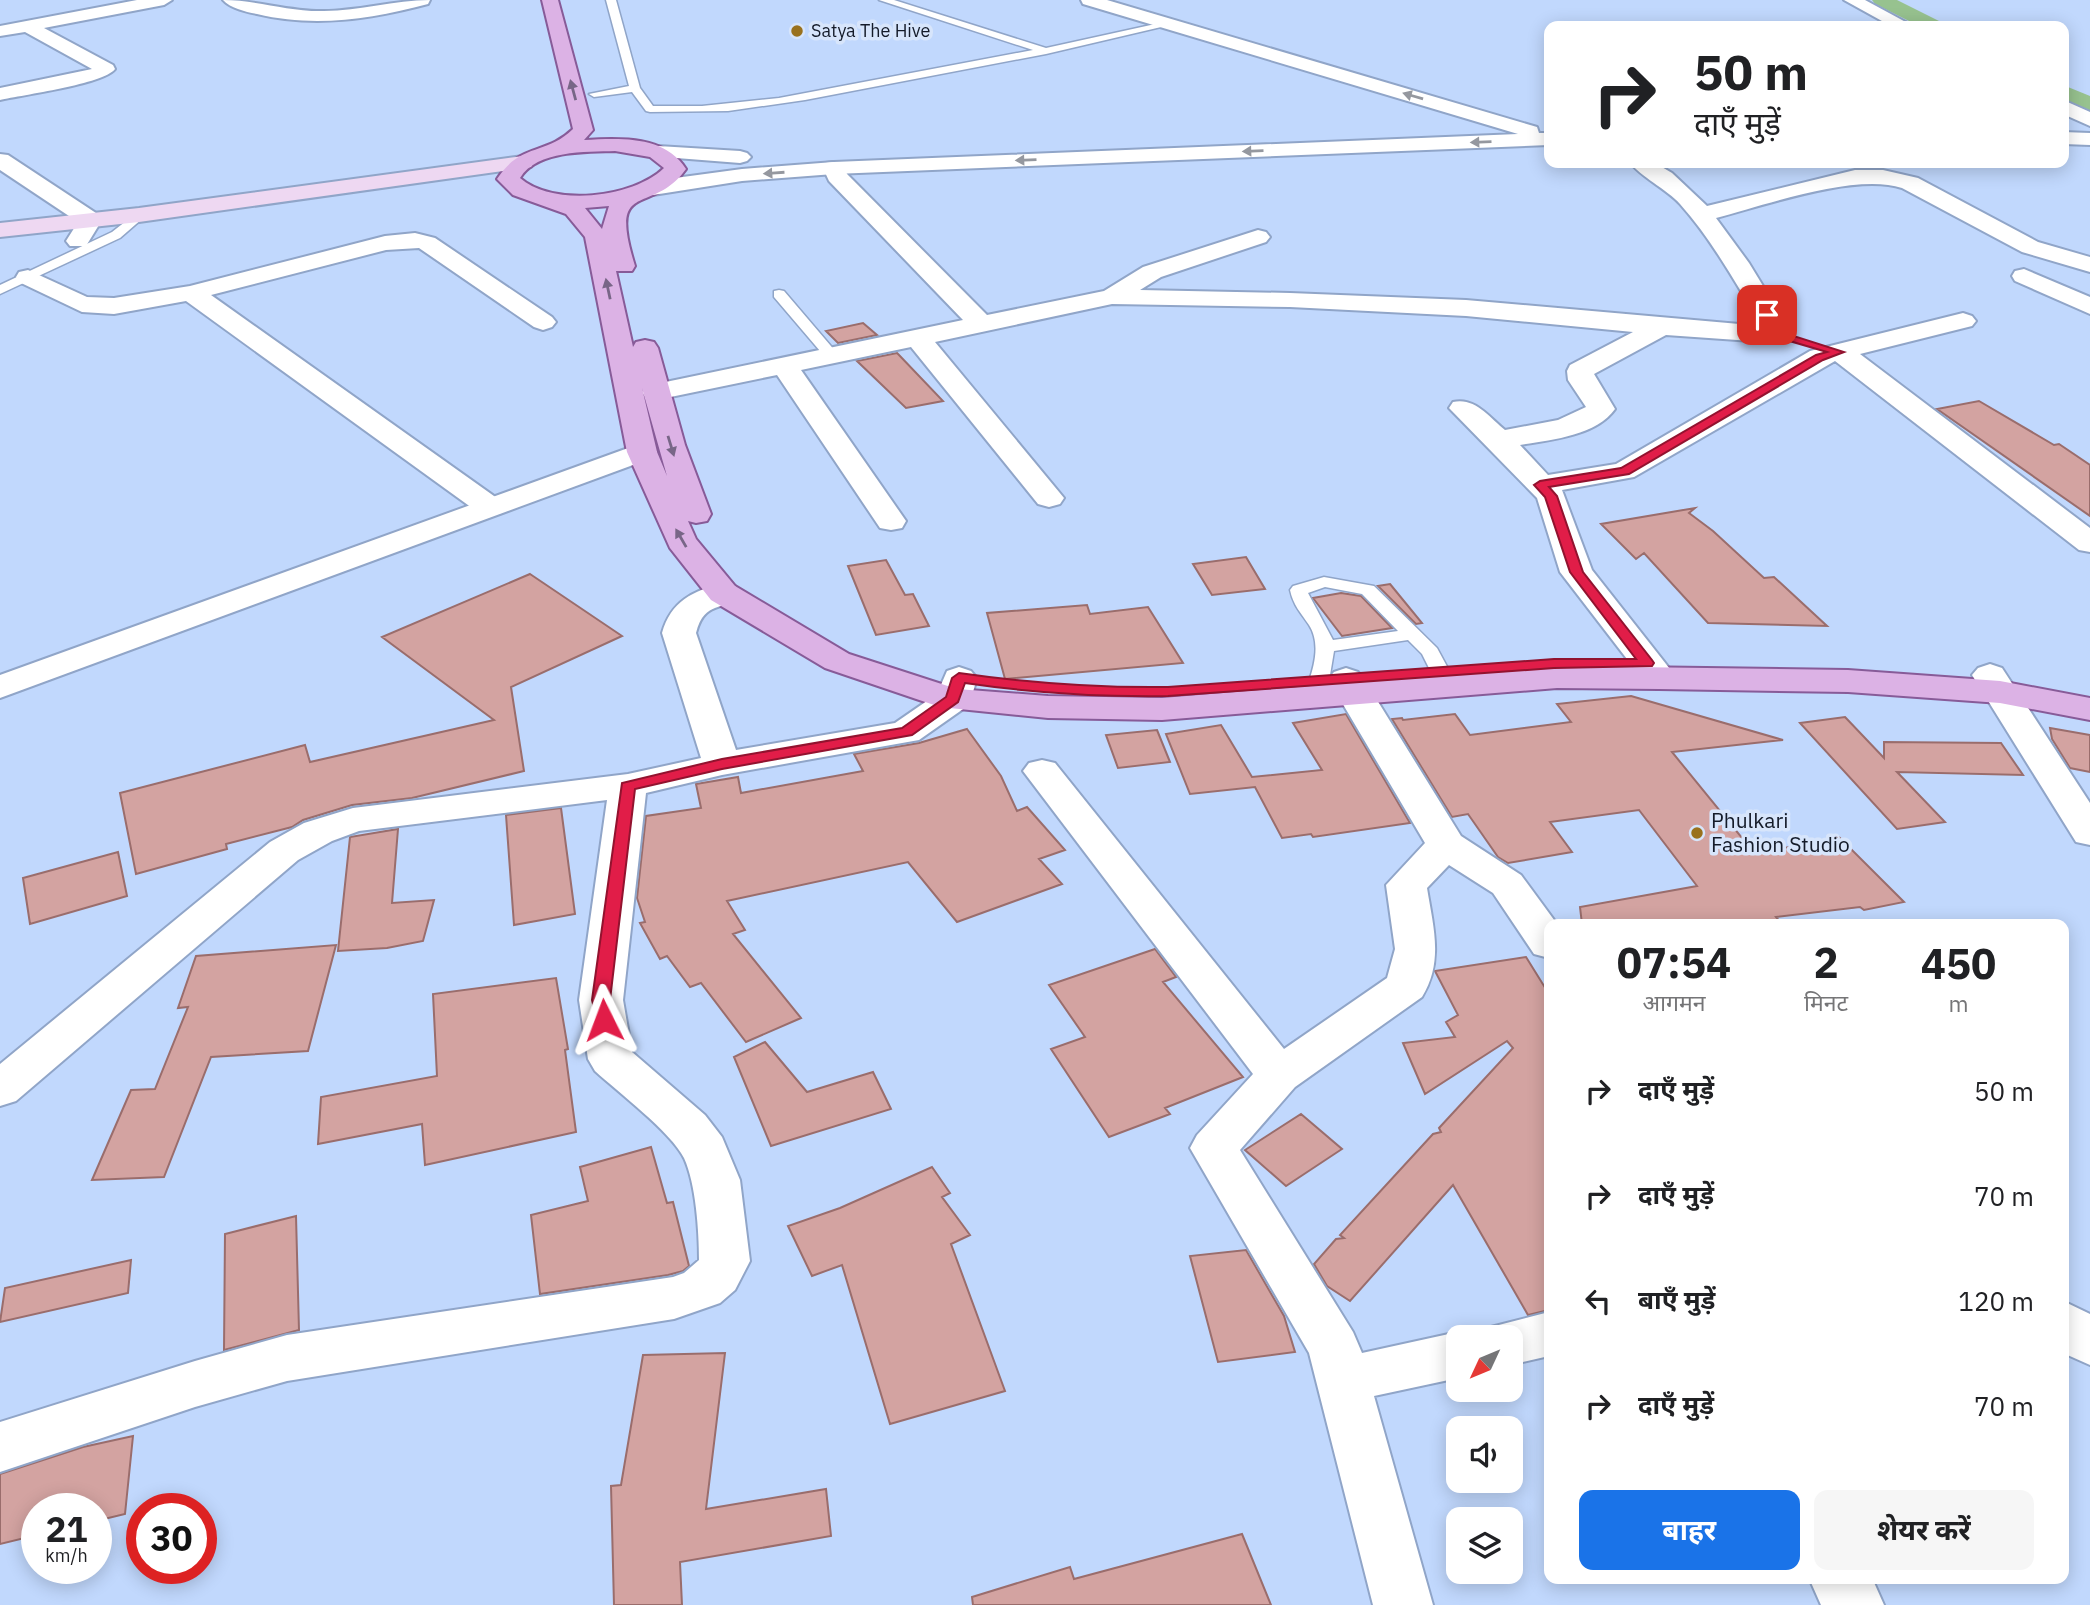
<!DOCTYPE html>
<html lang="hi">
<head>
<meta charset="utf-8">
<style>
  :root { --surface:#fff; --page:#f6f6f6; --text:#202124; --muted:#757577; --accent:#1a73e8 }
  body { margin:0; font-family:"IBM Plex Sans","Noto Sans Devanagari",sans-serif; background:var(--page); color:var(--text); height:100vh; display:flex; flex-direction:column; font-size:26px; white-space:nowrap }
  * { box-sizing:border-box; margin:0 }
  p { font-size:23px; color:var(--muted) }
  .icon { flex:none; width:38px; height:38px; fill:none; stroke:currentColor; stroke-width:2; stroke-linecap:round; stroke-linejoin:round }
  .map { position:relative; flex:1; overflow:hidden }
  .sheet { position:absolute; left:1544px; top:919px; width:525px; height:665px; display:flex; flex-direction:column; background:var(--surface); border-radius:14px; box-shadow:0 4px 18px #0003 }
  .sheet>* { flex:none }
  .guide { position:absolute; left:1544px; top:21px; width:525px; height:147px; border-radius:14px; box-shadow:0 4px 18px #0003; background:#fff; color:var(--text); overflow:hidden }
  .needle { width:46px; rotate:226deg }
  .buttons { position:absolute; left:1446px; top:1325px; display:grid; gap:14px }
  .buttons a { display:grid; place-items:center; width:77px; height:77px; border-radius:14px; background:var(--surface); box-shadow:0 4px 18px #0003; font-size:35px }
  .speed { position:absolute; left:21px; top:1493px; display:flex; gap:14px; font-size:35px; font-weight:700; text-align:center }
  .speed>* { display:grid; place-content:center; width:91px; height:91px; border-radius:50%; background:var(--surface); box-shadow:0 4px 18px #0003; line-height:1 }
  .speed small { font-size:18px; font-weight:400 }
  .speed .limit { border:10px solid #d22; background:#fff; color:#111 }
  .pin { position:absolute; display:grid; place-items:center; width:60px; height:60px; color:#fff; margin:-30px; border-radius:14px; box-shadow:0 4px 10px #0006 }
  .me { position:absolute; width:77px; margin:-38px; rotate:357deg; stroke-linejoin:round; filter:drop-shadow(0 0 5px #0008) }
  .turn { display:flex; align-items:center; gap:24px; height:147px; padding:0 35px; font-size:32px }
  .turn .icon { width:91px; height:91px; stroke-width:2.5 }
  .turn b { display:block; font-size:49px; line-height:60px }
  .eta { display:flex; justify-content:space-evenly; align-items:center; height:119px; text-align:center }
  .eta b { font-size:42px; font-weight:700; line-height:49px }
  .action { display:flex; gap:14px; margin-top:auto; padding:14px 35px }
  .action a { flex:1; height:80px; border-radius:14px; background:var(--accent); color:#fff; font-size:28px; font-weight:700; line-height:80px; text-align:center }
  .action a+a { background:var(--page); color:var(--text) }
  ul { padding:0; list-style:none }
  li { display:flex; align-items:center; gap:21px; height:105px; padding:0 35px }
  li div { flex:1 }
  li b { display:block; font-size:26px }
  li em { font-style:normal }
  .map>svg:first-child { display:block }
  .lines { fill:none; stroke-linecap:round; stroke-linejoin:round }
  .canal { fill:#97c28f; fill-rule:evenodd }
  .building { fill:#d3a3a1; stroke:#9a6d6c; stroke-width:2 }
  .service-casing { stroke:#90a5c8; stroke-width:3 }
  .minor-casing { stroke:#90a5c8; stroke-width:4 }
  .tertiary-casing { stroke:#90a5c8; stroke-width:4 }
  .secondary-casing { stroke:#90a5c8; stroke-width:4 }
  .primary-casing { stroke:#875b98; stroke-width:4 }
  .service { fill:#fff; fill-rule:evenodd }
  .minor { fill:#fff; fill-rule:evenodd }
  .tertiary { fill:#fff; fill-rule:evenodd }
  .secondary { fill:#eed8f2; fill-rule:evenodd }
  .primary { fill:#dcb2e5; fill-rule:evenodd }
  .oneway { fill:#786687 }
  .oneway2 { fill:#95989f }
  .route { fill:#e11d48; stroke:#92132f; stroke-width:2 }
  .poi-dot { fill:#99711d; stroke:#d7e5fb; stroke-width:2.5 }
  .labels { text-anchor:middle; stroke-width:7; stroke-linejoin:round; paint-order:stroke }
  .far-poi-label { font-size:18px; fill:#141b29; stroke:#d7e5fb; text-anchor:start }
  .poi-label { font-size:21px; fill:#141b29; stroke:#d7e5fb; text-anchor:start }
</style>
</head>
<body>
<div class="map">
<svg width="2090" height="1605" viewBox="0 0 2090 1605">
  <rect width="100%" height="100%" fill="#c1d8fd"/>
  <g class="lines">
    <!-- canal -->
    <path class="canal" d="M1872,0H1897L1941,22L1944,26H1919L1875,4Z
      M2063,85L2090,96V112L2063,101Z"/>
  </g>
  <!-- building -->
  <path class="building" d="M863,323L877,335L838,343L826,331Z
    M897,353L899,355L943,401L906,408L857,361Z
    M1979,401L2054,445L2059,444L2090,465V516L1937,409Z
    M1695,508L1689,513L1713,531L1764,578L1774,577L1827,626L1708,623L1644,553L1636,559L1601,524Z
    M1246,557L1265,589L1212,595L1193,564Z
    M886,560L905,595L913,594L929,626L876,635L848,566Z
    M530,574L622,636L511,687L524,771L412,798L352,805L303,820L292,827L226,844L227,849L136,874L120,793L305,745L310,762L494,720L382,637Z
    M1390,584L1422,623L1416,624L1378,586Z
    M1341,593L1361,596L1392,628L1342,636L1313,598Z
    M1087,605L1090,614L1148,607L1183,663L1005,679L987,613Z
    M1631,696L1783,740L1672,752L1755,854L1839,837L1904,902L1864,910L1860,907L1776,917L1782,924H1582L1580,907L1697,886L1639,810L1550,822L1572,852L1508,863L1498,857L1468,814L1452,817L1392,719L1402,718L1403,720L1455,714L1470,735L1571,722L1557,704Z
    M1346,714L1410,823L1313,837L1311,834L1282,838L1255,787L1190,794L1166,734L1221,725L1252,777L1322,770L1293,723Z
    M1845,717L1884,758V742L2001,743L2023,775L1897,772L1945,822L1897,829L1800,723Z
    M2050,728L2090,735V772L2070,768L2052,739Z
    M967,729L1001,776L1017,811L1027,807L1065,850L1039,859L1062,884L957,922L908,862L727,901L745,930L733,934L801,1018L746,1042L701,983L690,987L667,956L660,959L640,923L645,922L637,898L646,816L701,808L696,784L738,777L741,793L863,771L854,754L919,743Z
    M1157,730L1170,762L1118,768L1106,735Z
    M561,808L575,914L514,925L506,815Z
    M398,829L392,903L434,900L423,941L387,948L338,951L350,837Z
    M118,852L127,896L30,924L23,878Z
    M336,945L308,1051L211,1057L164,1177L92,1180L131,1090L155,1089L188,1007L178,1008L196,956Z
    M1155,949L1176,977L1163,982L1243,1077L1165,1108L1170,1114L1109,1137L1051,1049L1085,1037L1049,985Z
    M1526,957L1549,994V1310L1528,1315L1453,1185L1350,1301L1327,1286L1314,1264L1336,1239L1344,1238L1340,1235L1433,1134L1441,1132L1439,1128L1513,1048L1507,1041L1425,1094L1403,1043L1455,1037L1446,1022L1458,1015L1435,971Z
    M556,978L568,1049L565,1050L576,1132L425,1165L422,1124L318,1144L321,1097L437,1076L433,994Z
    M765,1042L807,1092L873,1072L891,1109L771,1146L734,1057Z
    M1301,1114L1342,1149L1286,1186L1245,1150Z
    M651,1147L667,1203L673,1202L689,1266L683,1271L668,1275L540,1294L531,1215L588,1201L580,1167Z
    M932,1167L950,1193L942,1197L970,1235L951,1244L1005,1391L890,1424L842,1265L812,1276L788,1226L840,1208Z
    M296,1216L299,1330L224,1350L225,1234Z
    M1246,1250L1284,1316L1295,1352L1218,1362L1190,1256Z
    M131,1260L128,1293L0,1322L5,1288Z
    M725,1353L706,1509L826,1489L831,1536L680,1562L682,1605H614L611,1486L621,1485L643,1355Z
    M133,1436L125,1514L96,1521V1508H37V1535L0,1544V1474L83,1447Z
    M1242,1534L1271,1605H973L972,1597L1070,1567L1074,1579Z"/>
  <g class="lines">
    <defs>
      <path id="service" d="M606,0H616L640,88L653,106H702L779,98L1033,50L879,0H894L1046,48L1169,21L1174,24L1046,54L805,100L728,111L650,112L646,111L632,92L594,97L589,94L629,86Z
        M139,211L145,215L143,218L120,238L0,294V285L112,232Z
        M779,290L784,291L836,352L838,355L836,358H826L774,297V291Z
        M1324,577L1374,586L1437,648L1450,672L1447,676H1433L1422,654L1408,640L1334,651L1329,681L1326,685H1312L1309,681C1315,663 1320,642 1309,625C1301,613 1293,605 1290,590L1293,586ZM1325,587L1362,594L1398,631L1333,640L1308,593Z"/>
      <path id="minor" d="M137,0H172L164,5L44,28L113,65L115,69C104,84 22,95 0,100V88L92,69L25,32L0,36V26Z
        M223,0C257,0 289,12 324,11C360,11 394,0 430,0L428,4C371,19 315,28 257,14C246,12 230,8 223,0Z
        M1844,0H1865L1913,26H1891Z
        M2063,100L2090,112V126L2063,114Z
        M0,154L8,155L99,215L102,220L86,246H70L66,241L78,222L0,170Z
        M834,162L842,163L847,174L987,315L1104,291L1143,267L1258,230L1266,232L1270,237L1266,242L1161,277L1140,290L1290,293L1466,300L1762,326C1736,284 1713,241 1680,204C1668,190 1638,175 1631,163H1655L1672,173L1707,206L1855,170H1883L1918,178L2038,242L2090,257V272L2022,252L1902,188C1855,173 1766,205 1716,218L1749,263L1793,335L1789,341L1780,343L1666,335L1594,374L1615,409C1596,436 1550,440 1520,445L1548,475L1616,464L1810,351L1963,313L1972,316L1976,321L1972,326L1860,354L2090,528V552L2079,550L1835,361L1634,477L1562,490L1592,570L1677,678L1671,685L1659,689L1647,685L1560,572L1537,498L1449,408L1453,402C1475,397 1489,417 1505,430L1558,420L1586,407L1568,380L1567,371L1570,365L1633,332L1466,316L1290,307L1112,304L935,342L1064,498L1060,504L1049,507L1038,504L911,347L801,370L906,521L902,528L891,530L880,528L777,375L656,400L646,398L642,392L646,386L656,384L963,320L829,181L823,168L826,163Z
        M415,233L435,238L552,317L556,322L552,327L543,330L534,327L419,248L386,250L211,295L501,501L505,507L501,513L490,516L479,513L186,301L114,314L82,312L19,282L16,277L19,272L28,270L87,297L114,298L190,286L385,236Z
        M2024,269L2090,297V314L2015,281L2012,276L2015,271Z
        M723,583L735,586L739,593C725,614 705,598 696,633L736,750L895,723L937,694L947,671L959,667L971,671L977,678L971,699L966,707L919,740L722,775L646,793L623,1000L632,1052L705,1115L722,1137L740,1180L750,1261L735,1290L720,1303L674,1319L287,1381L195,1407L0,1472V1422L195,1361L287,1335L673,1277L684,1273L699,1260C699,1232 696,1184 684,1158C671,1132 618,1092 595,1071L588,1059L579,1000L607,800L359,831L332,841L298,860L16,1101L0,1106V1064L270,842L304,823L353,808L628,774L701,758L662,633C671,601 693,591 723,583Z
        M1990,664L2002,668L2090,803V845L2076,842L1972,675L1978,668Z
        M1346,668L1358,672L1364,679L1461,836L1521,875L1557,924H1549V958L1534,954L1493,893L1449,865L1427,888C1433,926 1444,961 1422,997L1295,1087L1240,1150L1353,1332L1362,1353L1458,1332L1471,1337H1458V1378L1374,1396L1433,1605H1373L1309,1353L1190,1148L1197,1135L1253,1074L1023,771L1029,763L1042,760L1055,763L1284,1049L1387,978L1395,949L1386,885L1425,843L1328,679L1334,672Z
        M2063,1301L2090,1314V1365L2063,1353Z
        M1549,1312V1356L1510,1365V1337H1486L1491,1327Z
        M1809,1578H1872L1884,1605H1821Z"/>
      <path id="tertiary" d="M1081,0H1107L1537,127L1539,133H1549V145L834,174L742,181L653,195L645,193L642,188L645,183L653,181L742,169L834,162L1518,134L1083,4Z
        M2063,132L2090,133V145L2063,144Z
        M658,146L740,151L747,153L751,157L747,161L740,163L651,156L647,152L651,148Z
        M642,443L652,446L657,452L652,458L0,698V675Z"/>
      <path id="secondary" d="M523,156L531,157L534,162L531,167L139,222L0,237V223L139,208Z"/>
      <path id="primary" d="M542,0H558L593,130L584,140C620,138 665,135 686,169C652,217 607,177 635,266L632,271H616L633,347L636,342L645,340L654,342L658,348L685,445L711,514L707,521L696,523L688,521L696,539L735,586L849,654L957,689L1048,696L1162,698L1557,666L1848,670L2000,681L2090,698V720L2000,703L1848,692L1659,689L1557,688L1162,720L1048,718L940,707L825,668L711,600L670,548L627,452L585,237L566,214L513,195L497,179C521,142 545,156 573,129ZM615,151L650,157L664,168C633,198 553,207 520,178C537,150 586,152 615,151ZM609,206L602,229L585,208ZM642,388L667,476L657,452Z"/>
    </defs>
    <!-- service casing -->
    <use href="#service" class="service-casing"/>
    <!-- minor casing -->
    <use href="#minor" class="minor-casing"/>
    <!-- tertiary casing -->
    <use href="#tertiary" class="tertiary-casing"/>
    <!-- secondary casing -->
    <use href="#secondary" class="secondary-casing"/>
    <!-- primary casing -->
    <use href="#primary" class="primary-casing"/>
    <!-- service -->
    <use href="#service" class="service"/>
    <!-- minor -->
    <use href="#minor" class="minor"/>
    <!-- tertiary -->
    <use href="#tertiary" class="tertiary"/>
    <!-- secondary -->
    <use href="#secondary" class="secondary"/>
    <!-- primary -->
    <use href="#primary" class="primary"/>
  </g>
  <!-- one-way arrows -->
  <defs><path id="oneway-solid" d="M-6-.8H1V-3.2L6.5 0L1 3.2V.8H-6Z" transform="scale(1.75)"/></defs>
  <g class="oneway">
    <use href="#oneway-solid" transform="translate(573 90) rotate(-105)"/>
    <use href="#oneway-solid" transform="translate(608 289) rotate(-102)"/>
    <use href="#oneway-solid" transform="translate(671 446) rotate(73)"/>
    <use href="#oneway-solid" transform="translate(681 538) rotate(-120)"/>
  </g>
  <g class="oneway2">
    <use href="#oneway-solid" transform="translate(1413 96) rotate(-164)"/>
    <use href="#oneway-solid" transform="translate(1481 142) rotate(178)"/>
    <use href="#oneway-solid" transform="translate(1253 151) rotate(178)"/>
    <use href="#oneway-solid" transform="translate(1026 160) rotate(178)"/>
    <use href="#oneway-solid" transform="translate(774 173) rotate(176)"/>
  </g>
  <!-- route -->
  <path class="route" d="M1764,313H1771L1784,333L1844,352L1823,360L1629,474L1549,487L1557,496L1583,572L1652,660L1654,663L1652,666L1554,668L1168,696C1099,697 1033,693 965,683L958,702L912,735L722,769L635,789L610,1000L613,1020L611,1024H598L592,1000L622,783L722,759L902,728L946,697L952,678L959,673C1029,683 1097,688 1168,687L1554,659H1636L1570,572L1545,497L1534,485L1540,481L1621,468L1816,355L1827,352L1776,337L1762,315Z"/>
  <!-- markers -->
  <g class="poi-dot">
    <circle cx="797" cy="31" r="7"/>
    <circle cx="1697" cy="833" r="7"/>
  </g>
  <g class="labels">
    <!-- far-poi labels -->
    <g class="far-poi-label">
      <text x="811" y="37">Satya The Hive</text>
    </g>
    <!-- poi labels -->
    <g class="poi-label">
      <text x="1711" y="828">Phulkari<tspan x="1711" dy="24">Fashion Studio</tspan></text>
    </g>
  </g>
</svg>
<div class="buttons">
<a><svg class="needle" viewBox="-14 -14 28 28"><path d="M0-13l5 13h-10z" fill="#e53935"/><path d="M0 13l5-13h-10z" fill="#757577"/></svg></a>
<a><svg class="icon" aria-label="sound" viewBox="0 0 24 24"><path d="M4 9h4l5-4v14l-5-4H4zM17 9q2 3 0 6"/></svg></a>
<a><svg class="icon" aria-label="layers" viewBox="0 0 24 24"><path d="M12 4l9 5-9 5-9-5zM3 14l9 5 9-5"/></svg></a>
</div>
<div class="speed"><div>21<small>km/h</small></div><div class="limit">30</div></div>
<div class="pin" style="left:1767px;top:315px;background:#d93025"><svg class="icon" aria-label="arrive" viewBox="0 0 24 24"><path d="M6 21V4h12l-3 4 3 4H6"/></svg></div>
<svg class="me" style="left:604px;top:1020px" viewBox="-20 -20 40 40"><path d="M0-17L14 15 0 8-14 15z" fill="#e11d48" stroke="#fff" stroke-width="4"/></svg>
<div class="guide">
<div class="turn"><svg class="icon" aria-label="right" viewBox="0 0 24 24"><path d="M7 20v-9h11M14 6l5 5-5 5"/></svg><div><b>50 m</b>दाएँ मुड़ें</div></div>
</div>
<section class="sheet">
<div class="eta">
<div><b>07:54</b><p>आगमन</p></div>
<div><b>2</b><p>मिनट</p></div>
<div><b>450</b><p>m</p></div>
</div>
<ul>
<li><svg class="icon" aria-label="right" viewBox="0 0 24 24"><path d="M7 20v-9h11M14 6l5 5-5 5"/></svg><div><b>दाएँ मुड़ें</b></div><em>50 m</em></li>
<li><svg class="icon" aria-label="right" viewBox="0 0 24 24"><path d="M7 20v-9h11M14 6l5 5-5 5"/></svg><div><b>दाएँ मुड़ें</b></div><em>70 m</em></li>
<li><svg class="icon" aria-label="left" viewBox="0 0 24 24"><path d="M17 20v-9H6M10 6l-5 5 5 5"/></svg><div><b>बाएँ मुड़ें</b></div><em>120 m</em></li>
<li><svg class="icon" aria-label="right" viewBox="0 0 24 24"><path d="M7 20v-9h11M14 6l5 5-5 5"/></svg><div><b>दाएँ मुड़ें</b></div><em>70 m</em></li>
</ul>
<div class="action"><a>बाहर</a><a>शेयर करें</a></div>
</section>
</div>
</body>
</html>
